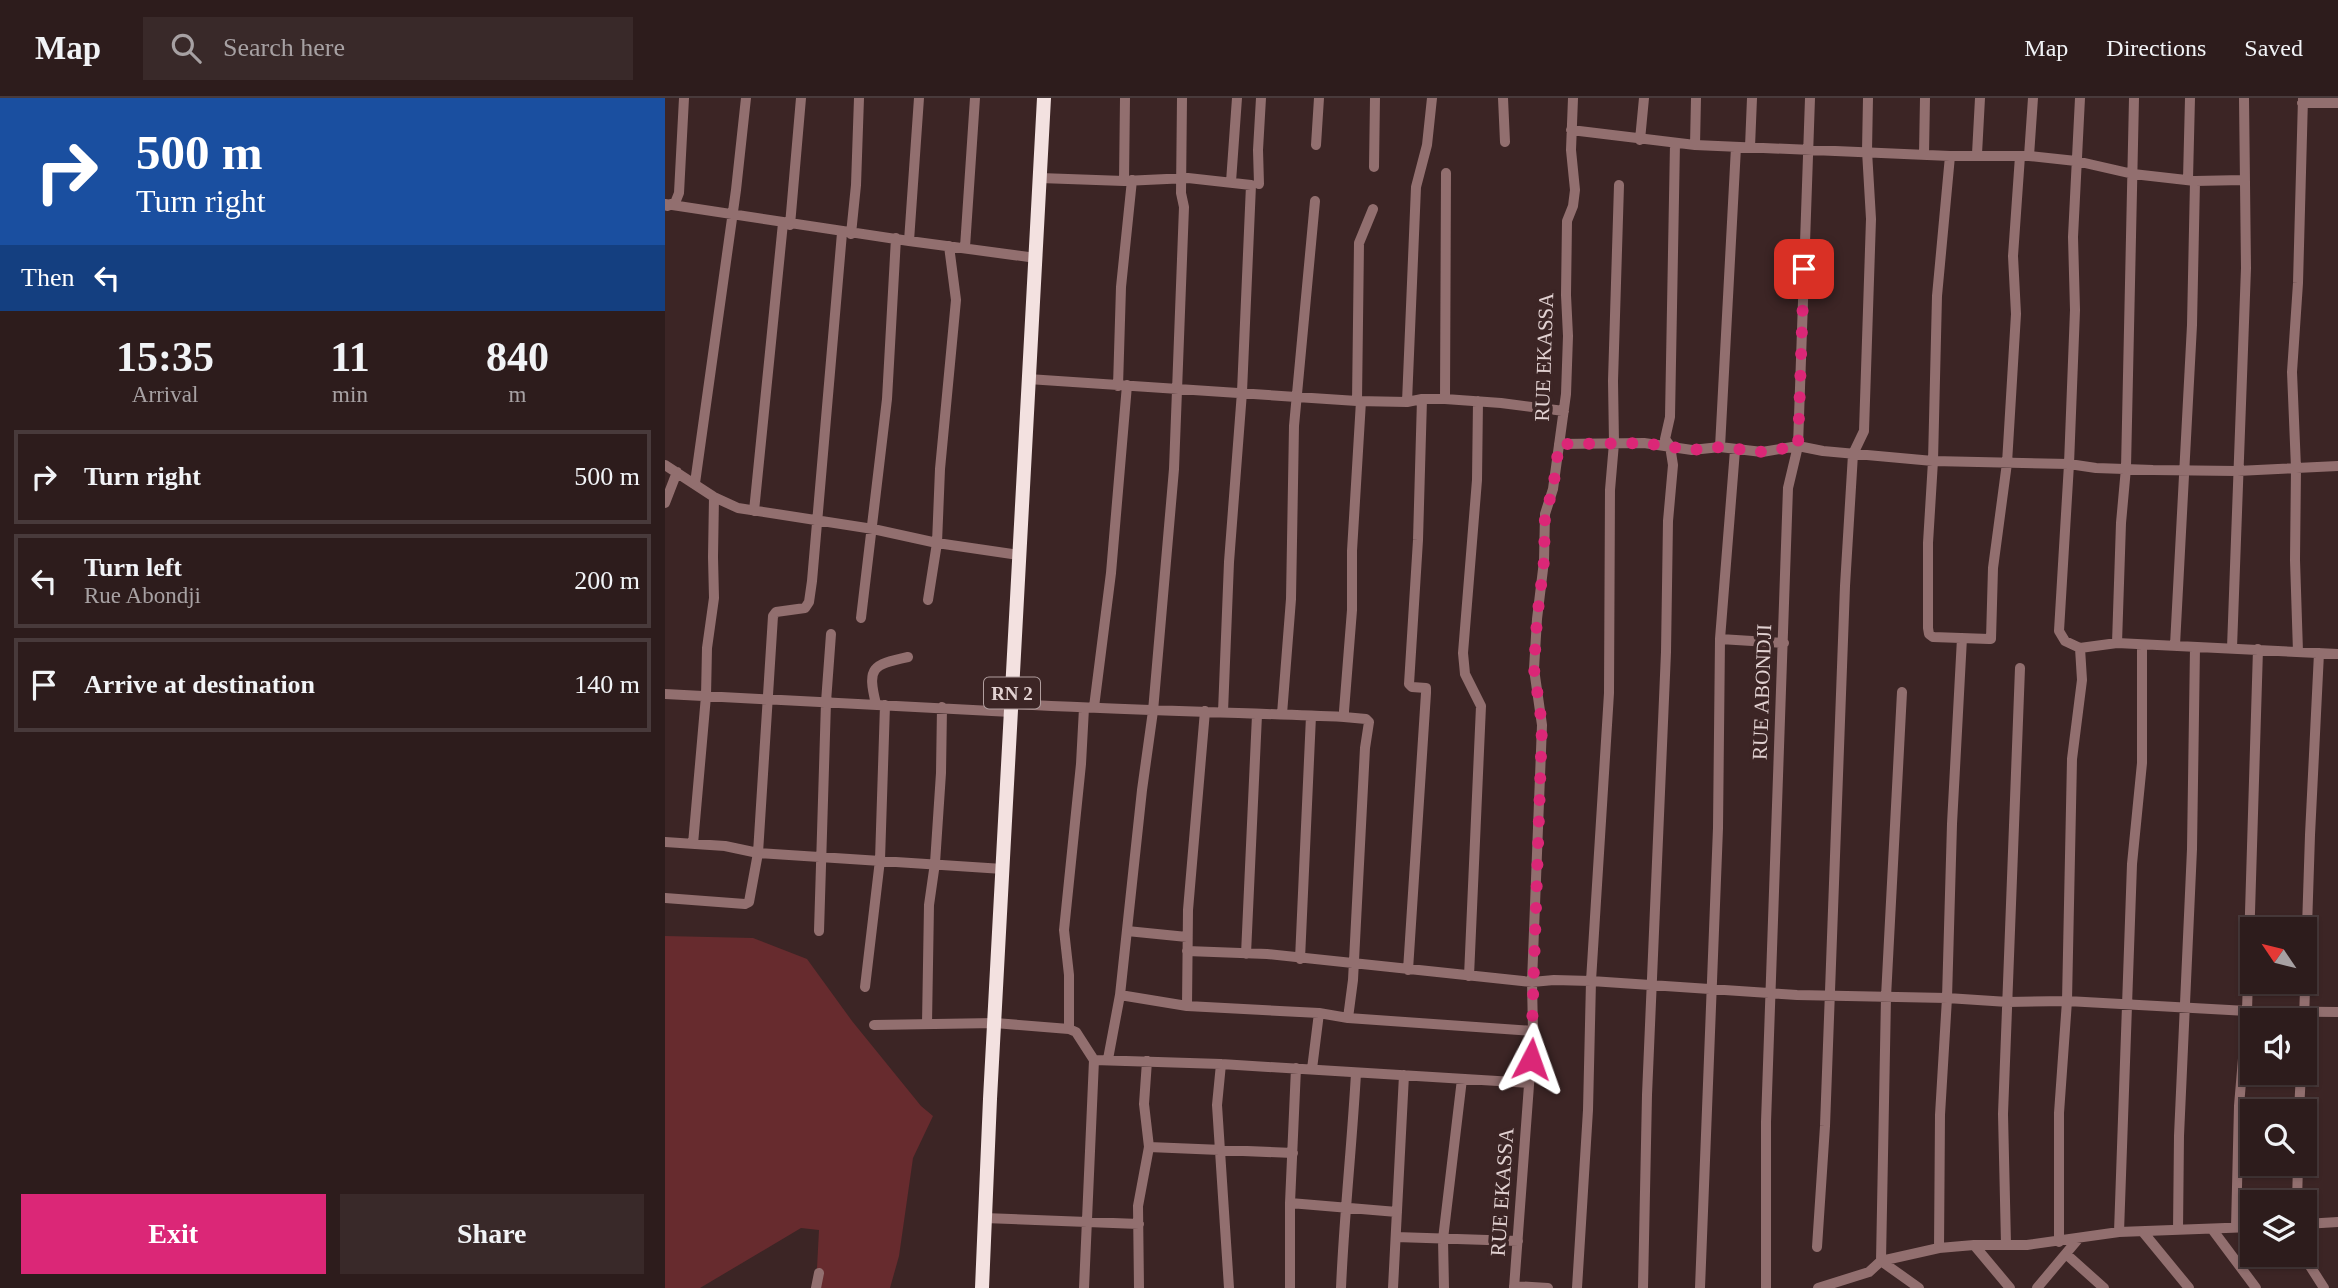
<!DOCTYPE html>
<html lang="en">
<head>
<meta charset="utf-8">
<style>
  :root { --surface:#2d1c1c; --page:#392929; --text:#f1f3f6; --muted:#a7a1a3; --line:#483a3b; --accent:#db2777 }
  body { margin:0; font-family:Georgia,serif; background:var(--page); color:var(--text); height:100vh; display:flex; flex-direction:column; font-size:26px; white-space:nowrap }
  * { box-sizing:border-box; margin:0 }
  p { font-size:23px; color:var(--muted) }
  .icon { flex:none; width:38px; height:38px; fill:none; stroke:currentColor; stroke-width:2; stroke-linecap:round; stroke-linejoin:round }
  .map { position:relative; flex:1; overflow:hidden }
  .side { display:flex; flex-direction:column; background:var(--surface); width:665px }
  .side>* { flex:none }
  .hud { background:#1a4fa0; color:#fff; overflow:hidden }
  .needle { width:46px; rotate:305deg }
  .controls { position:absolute; left:1575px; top:819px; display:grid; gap:14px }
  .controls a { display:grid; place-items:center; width:77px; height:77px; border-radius:0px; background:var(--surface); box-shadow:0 2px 5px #0004,0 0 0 2px var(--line); font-size:35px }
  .pin { position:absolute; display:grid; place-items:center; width:60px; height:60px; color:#fff; margin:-30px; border-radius:14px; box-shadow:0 4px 10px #0006 }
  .me { position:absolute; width:77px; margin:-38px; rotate:4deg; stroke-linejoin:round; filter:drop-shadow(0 0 5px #0008) }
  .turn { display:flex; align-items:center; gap:24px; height:147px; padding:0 21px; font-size:32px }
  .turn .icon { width:91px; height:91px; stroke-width:2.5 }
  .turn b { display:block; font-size:49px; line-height:60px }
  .then { display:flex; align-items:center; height:66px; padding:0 21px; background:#0003; gap:14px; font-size:26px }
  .eta { display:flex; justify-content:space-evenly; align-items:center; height:119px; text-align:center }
  .eta b { font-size:42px; font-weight:800; line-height:49px }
  .action { display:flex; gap:14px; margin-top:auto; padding:14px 21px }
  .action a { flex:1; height:80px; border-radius:0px; background:var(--accent); color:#fff; font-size:28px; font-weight:800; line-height:80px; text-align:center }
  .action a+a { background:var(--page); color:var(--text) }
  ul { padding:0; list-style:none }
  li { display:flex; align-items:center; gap:21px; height:94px; margin:0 14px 10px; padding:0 7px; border:4px solid var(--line); border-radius:0px }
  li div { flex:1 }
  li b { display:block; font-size:26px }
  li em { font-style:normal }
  header { display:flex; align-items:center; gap:42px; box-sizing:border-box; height:98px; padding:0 35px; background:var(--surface); border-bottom:2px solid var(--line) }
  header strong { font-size:33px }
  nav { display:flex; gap:38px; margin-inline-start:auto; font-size:24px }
  .search { width:490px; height:63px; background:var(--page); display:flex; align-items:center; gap:18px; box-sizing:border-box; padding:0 24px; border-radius:0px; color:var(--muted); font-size:26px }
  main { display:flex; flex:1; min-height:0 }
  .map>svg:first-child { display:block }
  .green { fill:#672b2e }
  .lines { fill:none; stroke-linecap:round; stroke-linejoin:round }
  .minor { stroke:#926f6f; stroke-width:10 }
  .highway { stroke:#f3e1e0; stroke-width:14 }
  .route { stroke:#db2777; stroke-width:12; stroke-dasharray:0 21.6 }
  .labels { text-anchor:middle; stroke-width:7; stroke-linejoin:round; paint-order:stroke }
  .shield { fill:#3c2525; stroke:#b09e9e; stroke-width:2 }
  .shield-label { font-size:19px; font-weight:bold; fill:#e2d2d2 }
  .street-label { font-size:21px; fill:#e2d2d2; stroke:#3c2525 }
</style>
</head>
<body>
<header>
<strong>Map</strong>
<div class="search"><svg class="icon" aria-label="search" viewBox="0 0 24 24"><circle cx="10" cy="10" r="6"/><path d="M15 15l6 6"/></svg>Search here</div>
<nav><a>Map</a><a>Directions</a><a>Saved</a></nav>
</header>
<main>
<section class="side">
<div class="hud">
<div class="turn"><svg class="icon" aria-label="right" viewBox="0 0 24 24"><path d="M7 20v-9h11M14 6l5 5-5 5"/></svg><div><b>500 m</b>Turn right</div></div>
<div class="then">Then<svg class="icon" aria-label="left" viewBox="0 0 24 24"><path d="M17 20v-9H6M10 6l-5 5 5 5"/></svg></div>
</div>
<div class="eta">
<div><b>15:35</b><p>Arrival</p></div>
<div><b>11</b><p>min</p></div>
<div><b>840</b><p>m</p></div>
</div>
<ul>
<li><svg class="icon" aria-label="right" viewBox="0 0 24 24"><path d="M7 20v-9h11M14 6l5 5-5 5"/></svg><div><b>Turn right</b></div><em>500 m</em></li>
<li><svg class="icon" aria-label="left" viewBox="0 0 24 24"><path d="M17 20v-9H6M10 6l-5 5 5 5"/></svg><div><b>Turn left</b><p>Rue Abondji</p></div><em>200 m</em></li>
<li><svg class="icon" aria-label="arrive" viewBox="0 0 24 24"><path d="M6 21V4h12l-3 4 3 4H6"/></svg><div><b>Arrive at destination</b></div><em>140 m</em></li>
</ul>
<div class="action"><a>Exit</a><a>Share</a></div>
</section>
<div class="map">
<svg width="1673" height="1190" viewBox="0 0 1673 1190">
  <rect width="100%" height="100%" fill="#3c2525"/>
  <!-- green -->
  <path class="green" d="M0,838L88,840L142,861L187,923L256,1008L268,1018L248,1060L234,1158L225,1190H151L154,1132L136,1130L35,1190H0Z"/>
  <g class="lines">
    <!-- minor -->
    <path class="minor" d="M838,0L840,44
      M1415,0L1408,139L1410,212L1404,366L1394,533L1400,543L1415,550L1452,545L1673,556
      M1637,5H1673
      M906,32L1030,47L1285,58H1364L1411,63L1468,76L1530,83L1578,82
      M975,42L979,0
      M651,47L654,0
      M1030,47L1031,0
      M1085,49L1087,0
      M1259,56L1260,0
      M1312,56L1315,0
      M1285,58L1272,198L1268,363L1263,445V530L1264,536L1268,539L1324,541H1326L1328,470L1342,365L1351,216L1348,158L1355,58
      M1364,58L1368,0
      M709,69L710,0
      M375,80L459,83L523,80L586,87L577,294L564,464L558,614
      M1523,81L1525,0
      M459,83L460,0
      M566,84L572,0
      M594,86L593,52L596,0
      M0,106L244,143L371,160
      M2,108L10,105L14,95L19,0
      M125,127L136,0
      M186,136L191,87L194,0
      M244,143L254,0
      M300,149L310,0
      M363,281L692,303L742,304L757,301H780L836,305L899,313
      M453,288L456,189L467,82
      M780,301L781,75
      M692,303L694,145L708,111
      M742,304L751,89L762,47L767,0
      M894,346L979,345L1027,352L1055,349L1097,354L1133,348L1158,353L1268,363L1404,366L1431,370L1488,372L1572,373L1673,368
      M1055,349L1071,49
      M0,367L49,399L73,410L208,431L272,445L354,457
      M30,385L71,92L81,0
      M0,405L12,374
      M89,413L118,125
      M263,502L272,445L275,371L291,202L284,148
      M196,520L222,301L231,140
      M1055,541L1119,545
      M1452,545L1456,425L1461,370L1469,0
      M1510,547L1527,227L1530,83
      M1567,550L1581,170L1579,0
      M1633,554L1630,462L1631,370L1627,274L1633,185L1638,0
      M1237,594L1221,899L1216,1163L1254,1190
      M0,596L346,614
      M211,606C202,569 207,567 243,559
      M346,606C457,612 568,614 679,619
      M429,609L446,475L462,287
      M617,616L626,501L629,328L650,103
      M0,744L60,748L93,755L338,771
      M28,746L41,598L42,550L49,500L48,459L49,399
      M0,800L80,806L84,804L93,755L108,518L111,514L140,510L144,504L147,483L177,135
      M154,833L161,604L166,536
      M462,833L522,839
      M522,853L602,856L867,884L889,882L926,883L1132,897L1282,900L1343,904L1402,903L1582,913L1673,914
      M581,856L592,617
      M635,861L646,618
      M743,872L761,595V590L747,589L744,586L753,442L757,301
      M804,878L816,608L800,576L798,555L812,382L813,303
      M200,889L215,762L220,607
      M455,897L522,908L654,915L683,920L868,933
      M522,908L523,812L540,613
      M683,920L688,882L700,650L704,624L701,621L679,619V613L687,512V453L696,303
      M1639,922L1645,737L1654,555
      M262,926L264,807L270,765L276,675L277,609
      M209,927L330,925L404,931L411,934L429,962L419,1190
      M404,931V877L399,832L416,666L419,610
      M443,961L455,897L477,692L488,613L509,371L519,109L516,95L517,0
      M429,962L556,966L864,985
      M556,966L552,1007L564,1190
      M647,971L654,915
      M1634,1013L1636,975
      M484,1049L628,1055
      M1632,1104L1633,1066
      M625,1105L732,1114
      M319,1120L474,1126
      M1640,1126L1673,1124
      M1571,1129L1574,1008L1582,913L1593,551
      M1547,1131L1591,1190
      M1513,1132L1514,1038L1527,751L1530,549
      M1454,1134L1467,766L1477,665V547
      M1478,1134L1524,1190
      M731,1139L853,1143
      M1394,1144V1015L1402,903L1407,661L1417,582L1415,550
      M1341,1146L1338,1016L1355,570
      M1309,1147L1345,1190
      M1152,1149L1160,1028L1180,488L1188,356L1199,333L1206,121L1202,53L1203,0
      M1274,1150L1275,1017L1282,900L1287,726L1297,540
      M1401,1156L1439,1190
      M1638,1157L1659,1190
      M849,1188L883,1190
      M151,1190L154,1175
      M474,1190L473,1108L484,1049L479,1006L482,963
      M625,1190V1105L631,970
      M676,1190C679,1118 687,1047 691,975
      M728,1190L739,977
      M779,1190L778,1141L797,981
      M849,1190L868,933L867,884L877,627L869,571L872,521L879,463L880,416L888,391L901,296L903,238L901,197L902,123L908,108L910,92L906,52L908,0
      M912,1190L923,1012L926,883L944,595L945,392L949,345L948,283L954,87
      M978,1190L982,997L1001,554L1003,423L1008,367L1005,348L1000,341L1005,319L1010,45
      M1035,1190L1053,730L1055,541L1070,352
      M1101,1190V1024L1123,390L1133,348L1145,0
      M1153,1190L1204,1174L1216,1163L1274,1150L1309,1147H1362L1454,1134L1587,1129
      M1372,1190L1414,1140"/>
    <!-- highway -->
    <path class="highway" d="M317,1190L325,1001L379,0"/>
  </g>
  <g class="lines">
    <!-- route -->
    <path class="route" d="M866,961L877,627L869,571L872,521L879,463L880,416L888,391L894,346L979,345L1027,352L1055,349L1097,354L1133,348L1139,171"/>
  </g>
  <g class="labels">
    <!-- shield labels -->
    <rect class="shield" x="319" y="579.5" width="56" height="31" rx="5"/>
    <g class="shield-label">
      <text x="347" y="602">RN 2</text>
    </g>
    <!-- street labels -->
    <g class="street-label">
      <text transform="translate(879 259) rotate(-88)" y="7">RUE EKASSA</text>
      <text transform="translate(1097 594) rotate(-88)" y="7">RUE ABONDJI</text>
      <text transform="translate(837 1094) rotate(-86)" y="7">RUE EKASSA</text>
    </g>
  </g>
</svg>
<div class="controls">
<a><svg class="needle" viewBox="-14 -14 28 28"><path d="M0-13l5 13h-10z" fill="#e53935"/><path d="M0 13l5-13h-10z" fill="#a7a1a3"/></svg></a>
<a><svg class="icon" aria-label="sound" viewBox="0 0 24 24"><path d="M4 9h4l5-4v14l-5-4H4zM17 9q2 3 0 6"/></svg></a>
<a><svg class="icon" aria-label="search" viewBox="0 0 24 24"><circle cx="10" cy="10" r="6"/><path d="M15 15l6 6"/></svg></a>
<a><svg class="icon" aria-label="layers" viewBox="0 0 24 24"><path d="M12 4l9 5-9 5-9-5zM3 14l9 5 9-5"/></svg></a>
</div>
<div class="pin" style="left:1139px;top:171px;background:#d93025"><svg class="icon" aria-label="arrive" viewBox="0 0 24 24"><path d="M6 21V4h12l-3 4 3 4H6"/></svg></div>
<svg class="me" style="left:866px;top:961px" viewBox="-20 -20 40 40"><path d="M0-17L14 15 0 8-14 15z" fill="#db2777" stroke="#fff" stroke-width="4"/></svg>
</div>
</main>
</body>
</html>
